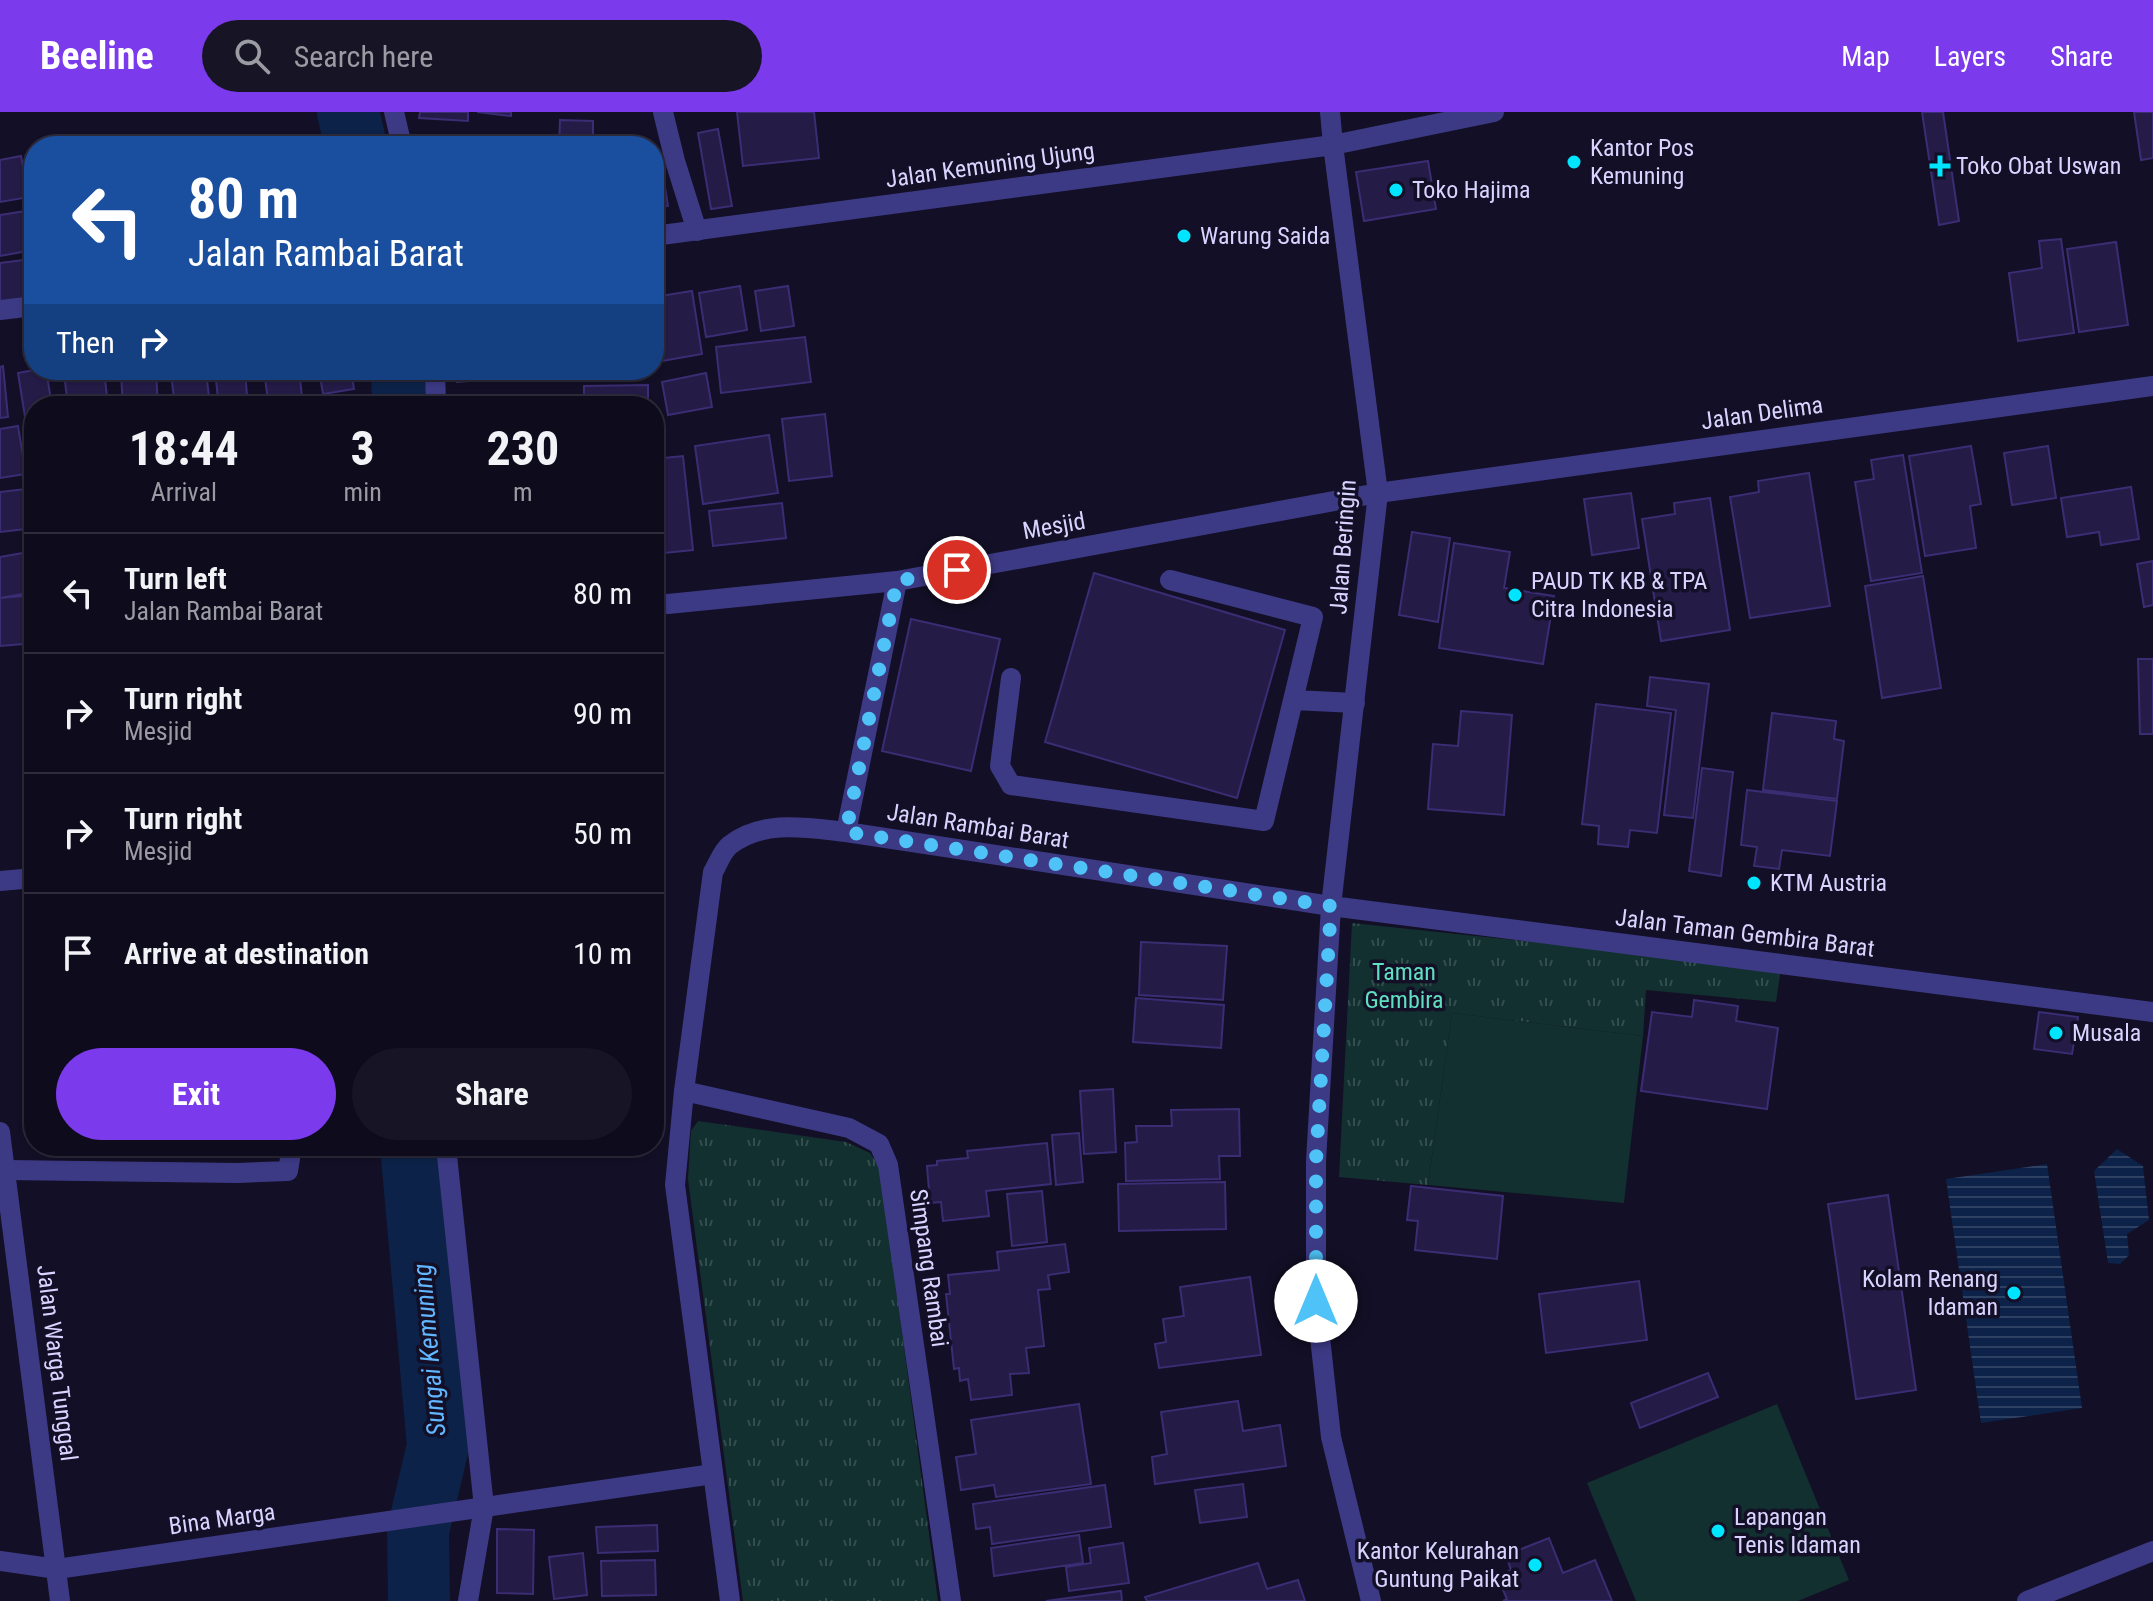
<!DOCTYPE html>
<html lang="en">
<head>
<meta charset="utf-8">
<style>
  :root { --surface:#0e0b1c; --page:#171425; --text:#f1f3f6; --muted:#9b9ba3; --line:#2e2b3b; --accent:#7c3aed }
  body { margin:0; font-family:"Roboto Condensed",sans-serif; background:var(--page); color:var(--text); height:100vh; display:flex; flex-direction:column; font-size:30px; white-space:nowrap }
  * { box-sizing:border-box; margin:0 }
  p { font-size:26px; color:var(--muted) }
  .icon { flex:none; width:44px; height:44px; fill:none; stroke:currentColor; stroke-width:2; stroke-linecap:round; stroke-linejoin:round }
  .map { position:relative; flex:1; overflow:hidden }
  .details { position:absolute; left:24px; top:284px; width:640px; height:760px; display:flex; flex-direction:column; background:var(--surface); border-radius:32px; box-shadow:0 2px 6px #0004,0 0 0 2px var(--line) }
  .details>* { flex:none }
  .hud { position:absolute; left:24px; top:24px; width:640px; height:244px; border-radius:32px; box-shadow:0 2px 6px #0004,0 0 0 2px var(--line); background:#1a4fa0; color:#fff; overflow:hidden }
  .pin { position:absolute; display:grid; place-items:center; width:68px; height:68px; color:#fff; margin:-34px; border:4px solid #fff; border-radius:50%; box-shadow:0 2px 8px #0007 }
  .me { position:absolute; width:88px; margin:-44px; rotate:0deg; stroke-linejoin:round; filter:drop-shadow(0 0 6px #0008) }
  .turn { display:flex; align-items:center; gap:28px; height:168px; padding:0 32px; font-size:36px }
  .turn .icon { width:104px; height:104px; stroke-width:2.5 }
  .turn b { display:block; font-size:56px; line-height:68px }
  .then { display:flex; align-items:center; height:76px; padding:0 32px; background:#0003; gap:16px; font-size:30px }
  .eta { display:flex; justify-content:space-evenly; align-items:center; height:136px; text-align:center }
  .eta b { font-size:48px; font-weight:700; line-height:56px }
  .primary-button { display:flex; gap:16px; margin-top:auto; padding:16px 32px }
  .primary-button a { flex:1; height:92px; border-radius:48px; background:var(--accent); color:#fff; font-size:32px; font-weight:700; line-height:92px; text-align:center }
  .primary-button a+a { background:var(--page); color:var(--text) }
  ul { padding:0; list-style:none }
  li { display:flex; align-items:center; gap:24px; height:120px; padding:0 32px; border-top:2px solid var(--line) }
  li div { flex:1 }
  li b { display:block; font-size:30px }
  li em { font-style:normal }
  header { display:flex; align-items:center; gap:48px; box-sizing:border-box; height:112px; padding:0 40px; background:var(--accent); color:#fff }
  header strong { font-size:38px }
  nav { display:flex; gap:44px; margin-inline-start:auto; font-size:28px }
  .search { width:560px; height:72px; background:var(--page); display:flex; align-items:center; gap:20px; box-sizing:border-box; padding:0 28px; border-radius:44px; color:var(--muted); font-size:30px }
  .map>svg:first-child { display:block }
  .park { fill:url(#park-tufts) }
  .garden { fill:#12302f }
  .water { fill:url(#water-rules) }
  .lines { fill:none; stroke-linecap:round; stroke-linejoin:round }
  .river { stroke:#0c2248; stroke-width:62 }
  .building { fill:#241b47; stroke:#3b2d73; stroke-width:2 }
  .service { stroke:#3d3a85; stroke-width:20 }
  .pedestrian { stroke:#3d3a85; stroke-width:20 }
  .minor { stroke:#3d3a85; stroke-width:20 }
  .tertiary { stroke:#3d3a85; stroke-width:20 }
  .route { stroke:#4fc3f7; stroke-width:14; stroke-dasharray:0 25.2 }
  .poi-dot { fill:#00e5ff; stroke:#130f26; stroke-width:3 }
  .labels { text-anchor:middle; stroke-width:7; stroke-linejoin:round; paint-order:stroke }
  .poi-label { font-size:24px; fill:#d9d4ff; stroke:#130f26; text-anchor:start }
  .street-label { font-size:24px; fill:#d9d4ff; stroke:#130f26 }
  .park-label { font-size:24px; fill:#5fe0c0; stroke:#130f26 }
  .water-label { font-size:26px; font-style:italic; fill:#62b6ff; stroke:#130f26 }
</style>
</head>
<body>
<header>
<strong>Beeline</strong>
<div class="search"><svg class="icon" aria-label="search" viewBox="0 0 24 24"><circle cx="10" cy="10" r="6"/><path d="M15 15l6 6"/></svg>Search here</div>
<nav><a>Map</a><a>Layers</a><a>Share</a></nav>
</header>
<div class="map">
<svg width="2153" height="1489" viewBox="0 0 2153 1489">
  <defs>
    <pattern id="park-tufts" width="24" height="20" patternUnits="userSpaceOnUse" patternTransform="scale(2)"><rect width="24" height="20" fill="#12302f"/><path d="M3 7l-1-3M5 7V3M7 7l1-3M15 17l-1-3M17 17v-4M19 17l1-3" fill="none" stroke="#344d4e"/></pattern>
    <pattern id="water-rules" width="6" height="5" patternUnits="userSpaceOnUse" patternTransform="scale(2)"><rect width="6" height="5" fill="#0c2248"/><path d="M0 2.5h6" fill="none" stroke="#2f4163"/></pattern>
  </defs>
  <rect width="100%" height="100%" fill="#130f26"/>
  <!-- park -->
  <path class="park" d="M1352,811L1781,856L1776,890L1646,878L1643,924L1452,901L1428,1073L1339,1065Z
    M698,1009L846,1030L870,1041L880,1056L938,1489H743L688,1067L691,1019Z"/>
  <!-- garden -->
  <path class="garden" d="M1452,901L1643,924L1624,1091L1428,1073Z
    M1777,1292L1849,1468L1798,1489H1636L1587,1371Z"/>
  <!-- water -->
  <path class="water" d="M2117,1037L2143,1054L2149,1108L2127,1122L2129,1143L2120,1152L2108,1151L2094,1059Z
    M2047,1052L2082,1296L1981,1311L1946,1067Z"/>
  <g class="lines">
    <!-- river -->
    <path class="river" d="M348,0L356,34
      M402,258L403,294
      M411,1034L438,1334L418,1419L419,1489"/>
  </g>
  <!-- building -->
  <path class="building" d="M420,0H468V9L419,6Z
    M477,0H511V4Z
    M737,0H814L819,46L743,54Z
    M1922,0H1943L1959,109L1939,113Z
    M2134,0H2153V46L2141,48Z
    M560,8L593,9V34H559Z
    M718,17L732,94L711,97L698,21Z
    M491,30L492,34H445V33Z
    M21,44L29,85L0,90V48Z
    M1428,49L1436,97L1364,109L1356,60Z
    M662,57L668,94L654,96V59Z
    M26,99L33,138L0,144V103Z
    M2061,127L2074,221L2018,229L2009,161L2042,156L2039,129Z
    M2116,130L2128,213L2079,220L2067,137Z
    M31,147L34,165V187L0,192V151Z
    M740,174L747,218L706,225L699,181Z
    M788,174L794,214L761,219L755,179Z
    M692,179L702,242L656,250L654,185Z
    M805,225L811,270L721,281L716,235Z
    M3,254L8,305L0,306V255Z
    M34,258H46L52,294H34V304L25,305L18,261Z
    M104,258L108,294H68L64,262Z
    M215,258H245L247,284L218,287Z
    M264,258H299L302,285L268,289Z
    M319,258H351L354,277L323,282Z
    M456,258H508L509,266L457,270Z
    M526,258H555L527,263Z
    M206,259L210,294H175L171,262Z
    M156,260L158,294H123L121,262Z
    M706,261L712,295L668,303L662,270Z
    M648,273V294H584V274Z
    M544,291L545,294H455Z
    M825,302L832,364L789,369L782,307Z
    M18,314L26,362L0,366V317Z
    M769,323L778,381L703,392L695,334Z
    M1971,334L1981,392L1970,394L1976,436L1925,444L1909,344Z
    M2048,334L2056,386L2012,393L2004,341Z
    M1903,343L1922,461L1871,469L1855,370L1874,367L1871,348Z
    M683,344L693,438L654,442V347Z
    M1809,361L1830,494L1750,506L1730,385L1759,380L1758,369Z
    M2131,375L2139,427L2101,433L2099,420L2067,425L2061,386Z
    M34,376V416L0,420V380Z
    M1631,381L1639,436L1592,443L1584,387Z
    M1710,386L1730,518L1661,529L1642,407L1675,402L1674,391Z
    M782,391L786,426L713,434L709,399Z
    M1412,420L1450,426L1438,510L1399,503Z
    M1454,431L1510,440L1504,476L1554,484L1543,552L1439,536Z
    M34,439V480L0,486V445Z
    M2153,449V493L2144,495L2137,452Z
    M1094,461L1285,518L1237,686L1045,630Z
    M1923,464L1941,576L1882,586L1865,474Z
    M34,483V531L0,534V486Z
    M911,507L1000,527L971,659L882,639Z
    M2138,547H2153V622H2140Z
    M1650,565L1709,572L1693,706L1664,703L1676,598L1647,594Z
    M1596,592L1671,601L1657,721L1630,718L1628,735L1598,732L1599,714L1582,712Z
    M1461,599L1512,603L1504,703L1428,697L1433,632L1458,634Z
    M1772,601L1836,609L1834,627L1844,629L1837,687L1763,678Z
    M1702,656L1733,660L1721,764L1689,759Z
    M1747,678L1837,689L1830,744L1782,738L1779,757L1754,754L1757,735L1741,733Z
    M1141,830L1227,834L1223,888L1139,883Z
    M1136,886L1224,893L1221,936L1133,930Z
    M1694,888L1738,894L1736,909L1778,916L1767,997L1641,979L1652,900L1692,905Z
    M2039,900L2078,905L2072,942L2034,937Z
    M1113,977L1116,1040L1084,1042L1080,979Z
    M1239,997L1240,1044H1219L1220,1067L1126,1069L1125,1031L1137,1030L1136,1014H1172L1171,998Z
    M1079,1021L1083,1070L1056,1073L1052,1023Z
    M1047,1031L1051,1072L986,1079L989,1104L943,1109L941,1090L930,1091L927,1054L937,1053V1049L968,1046L967,1039Z
    M1225,1070L1226,1117L1119,1119L1118,1072Z
    M1411,1074L1503,1084L1497,1147L1415,1138L1418,1109L1407,1108Z
    M1042,1079L1047,1130L1012,1134L1007,1082Z
    M1888,1083L1916,1278L1856,1287L1828,1092Z
    M1065,1132L1069,1160L1048,1163L1050,1177L1038,1178L1044,1234L1026,1236L1029,1261L1010,1262L1012,1283L971,1288L968,1267L960,1269L959,1256L954,1257L946,1182H950L948,1163L999,1158L997,1140Z
    M1250,1165L1261,1243L1159,1256L1155,1232L1166,1230L1163,1207L1184,1204L1180,1175Z
    M1639,1169L1647,1228L1546,1241L1539,1182Z
    M1708,1261L1718,1285L1640,1316L1631,1291Z
    M1238,1289L1243,1319L1280,1313L1286,1354L1155,1372L1152,1345L1167,1342L1161,1300Z
    M1079,1292L1091,1372L996,1385L994,1373L961,1378L956,1345L976,1342L971,1308Z
    M1243,1372L1247,1405L1200,1411L1195,1378Z
    M1105,1373L1111,1415L992,1432L990,1415L976,1417L973,1392Z
    M657,1413L658,1439L598,1441L596,1415Z
    M497,1417L534,1418L533,1482L497,1481Z
    M1079,1423L1083,1451L994,1464L991,1436Z
    M1549,1426L1563,1461L1595,1448L1612,1489H1503L1507,1487L1497,1464L1511,1458L1506,1443Z
    M1123,1431L1129,1471L1069,1479L1066,1455L1091,1451L1089,1436Z
    M583,1441L587,1483L554,1487L549,1445Z
    M655,1448L656,1483L602,1484L601,1449Z
    M1258,1451L1267,1477L1298,1468L1305,1489H1147L1145,1485Z
    M1121,1479L1122,1489H1046Z"/>
  <g class="lines">
    <!-- service -->
    <path class="service" d="M1011,566L1000,654L1011,673L1264,709L1313,505L1170,468
      M1294,588L1355,591
      M0,1449L57,1457"/>
    <!-- pedestrian -->
    <path class="pedestrian" d="M394,0L402,34
      M435,258L436,294
      M446,1034L484,1395L468,1489"/>
    <!-- minor -->
    <path class="minor" d="M663,0L675,49L697,119
      M1330,0L1333,33
      M654,491L668,492L897,469
      M846,720L897,469L1378,381L2153,274
      M0,769L34,766
      M684,979L849,1016L879,1032L888,1053L951,1489
      M5,1058L238,1061L288,1059L292,1034
      M57,1457L713,1362"/>
    <!-- tertiary -->
    <path class="tertiary" d="M1333,33L1378,381L1331,794L1316,1049V1189L1331,1325L1371,1489
      M654,124L1333,33L1494,0
      M0,198L34,194
      M0,1020L60,1489
      M730,1489L675,1073L684,979L713,760C718,752 722,739 730,733C763,707 808,716 846,720L1331,794L2153,900
      M2027,1489L2153,1439"/>
  </g>
  <g class="lines">
    <!-- route -->
    <path class="route" d="M957,458L897,469L846,720L1331,794L1316,1049V1189"/>
  </g>
  <!-- markers -->
  <g class="poi-dot">
    <circle cx="1574" cy="50" r="8"/>
    <path d="M1936 42h8v8h8v8h-8v8h-8v-8h-8v-8h8z"/>
    <circle cx="1396" cy="78" r="8"/>
    <circle cx="1184" cy="124" r="8"/>
    <circle cx="1515" cy="483" r="8"/>
    <circle cx="1754" cy="771" r="8"/>
    <circle cx="2056" cy="921" r="8"/>
    <circle cx="2014" cy="1181" r="8"/>
    <circle cx="1718" cy="1419" r="8"/>
    <circle cx="1535" cy="1453" r="8"/>
  </g>
  <g class="labels">
    <!-- poi labels -->
    <g class="poi-label">
      <text x="1590" y="44">Kantor Pos<tspan x="1590" dy="28">Kemuning</tspan></text>
      <text x="1956" y="62">Toko Obat Uswan</text>
      <text x="1412" y="86">Toko Hajima</text>
      <text x="1200" y="132">Warung Saida</text>
      <text x="1531" y="477">PAUD TK KB &amp; TPA<tspan x="1531" dy="28">Citra Indonesia</tspan></text>
      <text x="1770" y="779">KTM Austria</text>
      <text x="2072" y="929">Musala</text>
      <text x="1998" y="1175" text-anchor="end">Kolam Renang<tspan x="1998" dy="28">Idaman</tspan></text>
      <text x="1734" y="1413">Lapangan<tspan x="1734" dy="28">Tenis Idaman</tspan></text>
      <text x="1519" y="1447" text-anchor="end">Kantor Kelurahan<tspan x="1519" dy="28">Guntung Paikat</tspan></text>
    </g>
    <!-- street labels -->
    <g class="street-label">
      <text transform="translate(990 53) rotate(-8)" y="8">Jalan Kemuning Ujung</text>
      <text transform="translate(1762 301) rotate(-8)" y="8">Jalan Delima</text>
      <text transform="translate(1054 414) rotate(-10)" y="8">Mesjid</text>
      <text transform="translate(1343 435) rotate(-86)" y="8">Jalan Beringin</text>
      <text transform="translate(978 714) rotate(9)" y="8">Jalan Rambai Barat</text>
      <text transform="translate(1745 821) rotate(7)" y="8">Jalan Taman Gembira Barat</text>
      <text transform="translate(929 1156) rotate(82)" y="8">Simpang Rambai</text>
      <text transform="translate(57 1251) rotate(83)" y="8">Jalan Warga Tunggal</text>
      <text transform="translate(222 1407) rotate(-8)" y="8">Bina Marga</text>
    </g>
    <!-- park labels -->
    <g class="park-label">
      <text x="1404" y="868">Taman<tspan x="1404" dy="28">Gembira</tspan></text>
    </g>
    <!-- water labels -->
    <g class="water-label">
      <text transform="translate(429 1238) rotate(-95)" y="9">Sungai Kemuning</text>
    </g>
  </g>
</svg>
<div class="pin" style="left:957px;top:458px;background:#d93025"><svg class="icon" aria-label="arrive" viewBox="0 0 24 24"><path d="M6 21V4h12l-3 4 3 4H6"/></svg></div>
<svg class="me" style="left:1316px;top:1189px" viewBox="-20 -20 40 40"><circle r="19" fill="#fff"/><path d="M0-13L10 11 0 6-10 11z" fill="#4fc3f7"/></svg>
<div class="hud">
<div class="turn"><svg class="icon" aria-label="left" viewBox="0 0 24 24"><path d="M17 20v-9H6M10 6l-5 5 5 5"/></svg><div><b>80 m</b>Jalan Rambai Barat</div></div>
<div class="then">Then<svg class="icon" aria-label="right" viewBox="0 0 24 24"><path d="M7 20v-9h11M14 6l5 5-5 5"/></svg></div>
</div>
<section class="details">
<div class="eta">
<div><b>18:44</b><p>Arrival</p></div>
<div><b>3</b><p>min</p></div>
<div><b>230</b><p>m</p></div>
</div>
<ul>
<li><svg class="icon" aria-label="left" viewBox="0 0 24 24"><path d="M17 20v-9H6M10 6l-5 5 5 5"/></svg><div><b>Turn left</b><p>Jalan Rambai Barat</p></div><em>80 m</em></li>
<li><svg class="icon" aria-label="right" viewBox="0 0 24 24"><path d="M7 20v-9h11M14 6l5 5-5 5"/></svg><div><b>Turn right</b><p>Mesjid</p></div><em>90 m</em></li>
<li><svg class="icon" aria-label="right" viewBox="0 0 24 24"><path d="M7 20v-9h11M14 6l5 5-5 5"/></svg><div><b>Turn right</b><p>Mesjid</p></div><em>50 m</em></li>
<li><svg class="icon" aria-label="arrive" viewBox="0 0 24 24"><path d="M6 21V4h12l-3 4 3 4H6"/></svg><div><b>Arrive at destination</b></div><em>10 m</em></li>
</ul>
<div class="primary-button"><a>Exit</a><a>Share</a></div>
</section>
</div>
</body>
</html>
